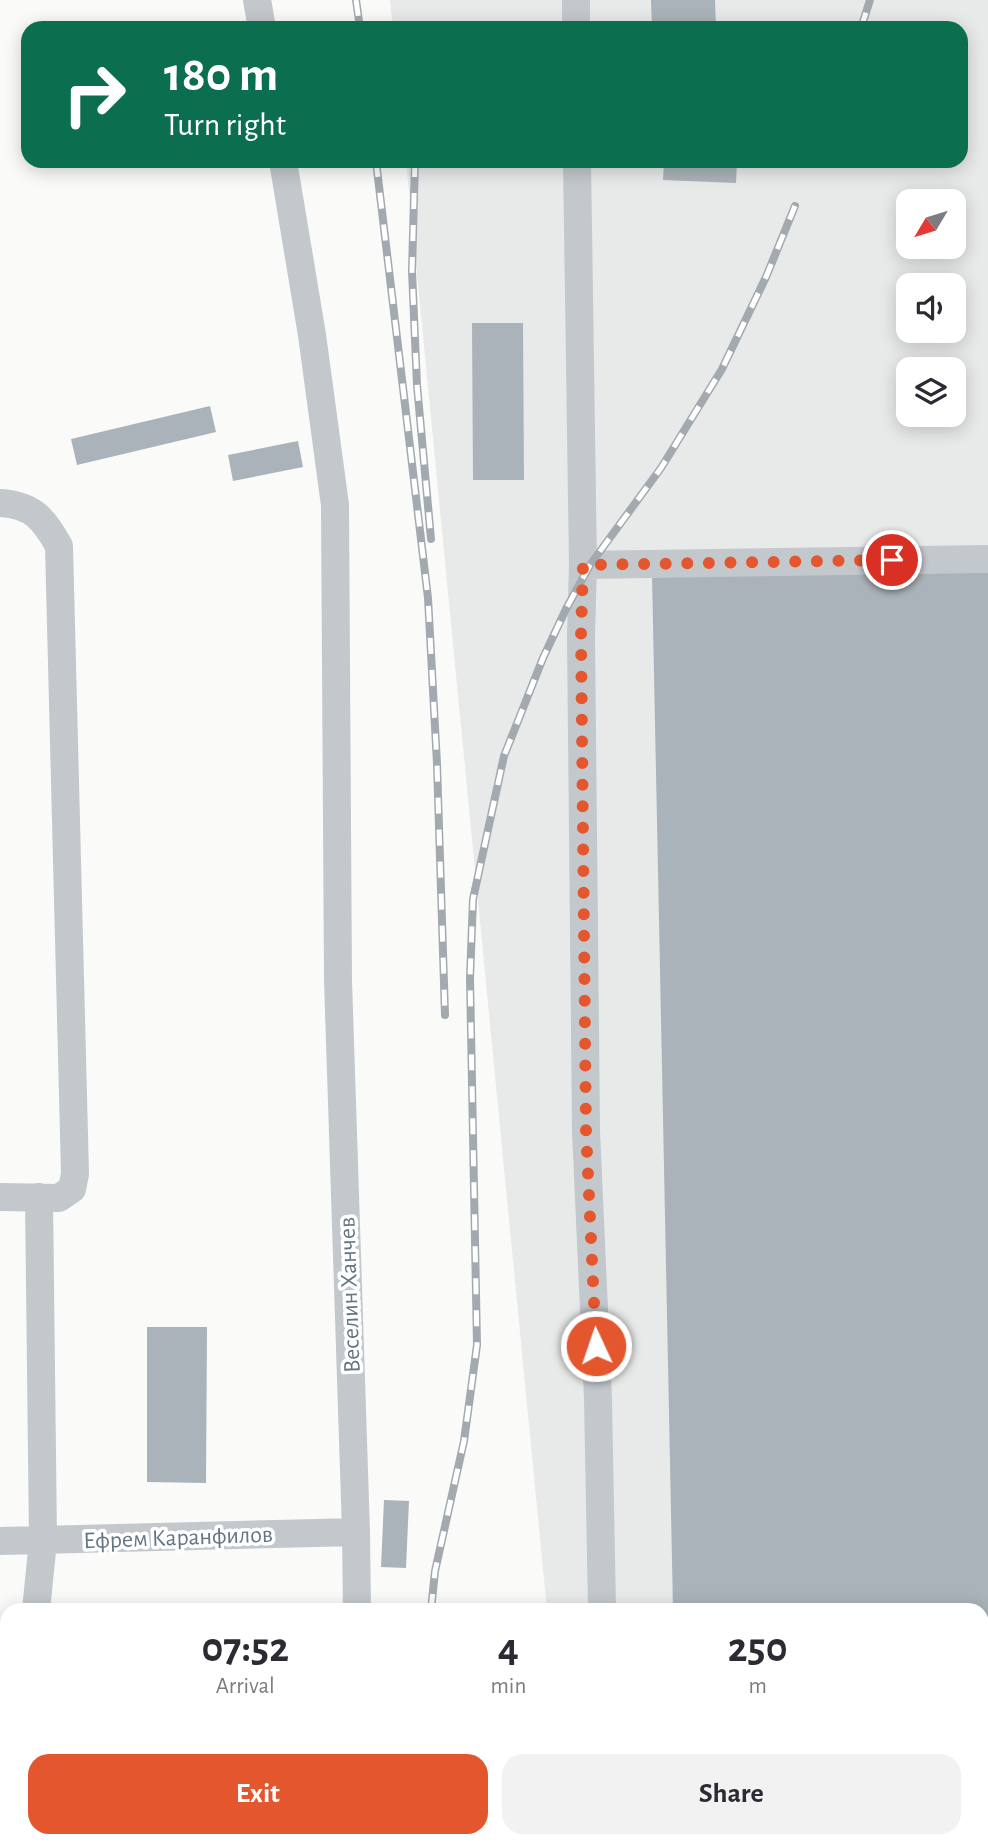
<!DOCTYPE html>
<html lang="en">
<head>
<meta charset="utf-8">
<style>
  :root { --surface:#fff; --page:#f2f2f3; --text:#2b2b33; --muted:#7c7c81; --accent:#e4572e }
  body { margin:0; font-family:"Alegreya Sans",sans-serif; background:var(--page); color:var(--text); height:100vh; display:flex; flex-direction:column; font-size:26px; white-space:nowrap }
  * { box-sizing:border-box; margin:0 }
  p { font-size:23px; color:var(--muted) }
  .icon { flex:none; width:38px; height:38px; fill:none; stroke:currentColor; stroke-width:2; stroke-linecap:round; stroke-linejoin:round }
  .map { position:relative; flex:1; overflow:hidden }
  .details { position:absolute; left:0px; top:1603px; width:989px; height:245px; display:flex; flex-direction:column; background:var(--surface); border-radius:21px 21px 0 0; box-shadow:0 4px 18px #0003 }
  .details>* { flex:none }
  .banner { position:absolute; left:21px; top:21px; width:947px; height:147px; border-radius:21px; box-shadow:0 4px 18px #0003; background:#0b6e4f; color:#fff; overflow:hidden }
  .needle { width:46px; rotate:232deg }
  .tools { position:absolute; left:896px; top:189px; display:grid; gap:14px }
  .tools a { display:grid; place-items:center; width:70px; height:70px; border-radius:14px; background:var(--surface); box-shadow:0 4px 18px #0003; font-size:35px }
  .pin { position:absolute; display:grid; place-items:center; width:60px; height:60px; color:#fff; margin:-30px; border:4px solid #fff; border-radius:50%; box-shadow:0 2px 7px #0007 }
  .me { position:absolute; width:77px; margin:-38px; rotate:357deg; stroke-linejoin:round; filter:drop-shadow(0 0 5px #0008) }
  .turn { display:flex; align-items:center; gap:24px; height:147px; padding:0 28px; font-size:32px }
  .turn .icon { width:91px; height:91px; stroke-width:2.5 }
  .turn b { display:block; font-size:49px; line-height:60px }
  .eta { display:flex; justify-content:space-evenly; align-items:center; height:119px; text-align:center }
  .eta b { font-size:42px; font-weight:600; line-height:49px }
  .action { display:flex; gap:14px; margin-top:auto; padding:14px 28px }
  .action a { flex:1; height:80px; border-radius:21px; background:var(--accent); color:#fff; font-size:28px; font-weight:600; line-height:80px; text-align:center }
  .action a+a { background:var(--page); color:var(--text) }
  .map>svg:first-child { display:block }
  .built { fill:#e8e9e9; fill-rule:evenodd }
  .building { fill:#aab3b9 }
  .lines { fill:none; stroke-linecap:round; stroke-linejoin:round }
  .minor { stroke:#c3c8cc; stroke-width:28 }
  .rail-casing { stroke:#a2aab0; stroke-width:8 }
  .rail { stroke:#fff; stroke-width:5; stroke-dasharray:16; stroke-linecap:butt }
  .route { stroke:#e4572e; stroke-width:12; stroke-dasharray:0 21.6 }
  .labels { text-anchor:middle; stroke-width:7; stroke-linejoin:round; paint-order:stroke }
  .street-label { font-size:24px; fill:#657683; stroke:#fff }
</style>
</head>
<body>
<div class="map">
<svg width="988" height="1848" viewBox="0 0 988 1848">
  <rect width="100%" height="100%" fill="#fafaf8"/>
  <!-- built -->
  <path class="built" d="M390,0H988V1745H982V1610H547L406,161H961V28H393ZM908,201H954V247H908ZM908,285H954V331H908ZM908,369H954V415H908Z"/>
  <!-- building -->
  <path class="building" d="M651,0H715L716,28H652Z
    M664,161H737L736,183L663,180Z
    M472,323H523L524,480H473Z
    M210,406L216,432L77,465L71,439Z
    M298,441L303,467L233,481L228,455Z
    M988,569V1656H982V1610H673L652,575Z
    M147,1327H207L206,1483L147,1482Z
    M384,1500L409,1501L406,1568L381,1567Z
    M14,1841H42V1848H14Z
    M70,1841H232V1848H70Z"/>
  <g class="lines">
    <!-- minor -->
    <path class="minor" d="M257,0L262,28
      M576,0V28
      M283,161L312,335L335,505L338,980L356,1532L357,1610
      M577,161L583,565L581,635L586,1131L598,1399L602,1610
      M0,503C33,505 44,519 59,546L75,1174L72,1189L59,1198L0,1197
      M583,565L988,559
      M0,1541L356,1532
      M36,1610L43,1541L39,1197
      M0,1658L7,1655
      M982,1734H988
      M358,1841V1848
      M666,1841L711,1848
      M641,1848V1841"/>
    <defs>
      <path id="rail" d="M356,0L360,28
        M861,28L870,0
        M376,161L428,598L437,764L445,1015
        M415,161L412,271L417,385L431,539
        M431,1610L435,1571L464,1441L477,1345L470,978L473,899L504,756L543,658L566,609L590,565L661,468L722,369L766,277L795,206
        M426,1848V1841"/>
    </defs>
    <!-- rail casing -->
    <use href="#rail" class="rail-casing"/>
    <!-- rail -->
    <use href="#rail" class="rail"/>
  </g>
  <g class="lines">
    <!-- route -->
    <path class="route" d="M596,1346L586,1131L581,635L583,565L892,560"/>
  </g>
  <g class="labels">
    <!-- street labels -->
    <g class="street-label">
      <text transform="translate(349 1295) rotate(-92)" y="8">Веселин Ханчев</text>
      <text transform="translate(178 1537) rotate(-2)" y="8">Ефрем Каранфилов</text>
    </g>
  </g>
</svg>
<div class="tools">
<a><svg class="needle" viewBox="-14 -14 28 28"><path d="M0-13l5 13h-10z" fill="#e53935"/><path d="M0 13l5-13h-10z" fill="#7c7c81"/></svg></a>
<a><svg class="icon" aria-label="sound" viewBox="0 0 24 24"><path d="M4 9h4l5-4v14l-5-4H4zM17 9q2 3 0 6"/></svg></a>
<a><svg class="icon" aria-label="layers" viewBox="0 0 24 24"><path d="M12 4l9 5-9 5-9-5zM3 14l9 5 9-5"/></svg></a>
</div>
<div class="pin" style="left:892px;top:560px;background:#d93025"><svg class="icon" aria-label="arrive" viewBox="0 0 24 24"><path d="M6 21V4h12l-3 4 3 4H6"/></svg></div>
<svg class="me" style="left:596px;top:1346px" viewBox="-20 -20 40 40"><circle r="17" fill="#e4572e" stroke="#fff" stroke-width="3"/><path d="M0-11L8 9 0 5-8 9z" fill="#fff"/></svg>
<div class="banner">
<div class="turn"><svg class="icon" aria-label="right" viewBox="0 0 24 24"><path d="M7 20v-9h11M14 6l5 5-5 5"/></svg><div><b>180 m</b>Turn right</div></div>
</div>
<section class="details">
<div class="eta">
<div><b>07:52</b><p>Arrival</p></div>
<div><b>4</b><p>min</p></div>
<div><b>250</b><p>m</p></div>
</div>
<div class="action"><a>Exit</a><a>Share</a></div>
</section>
</div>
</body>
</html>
